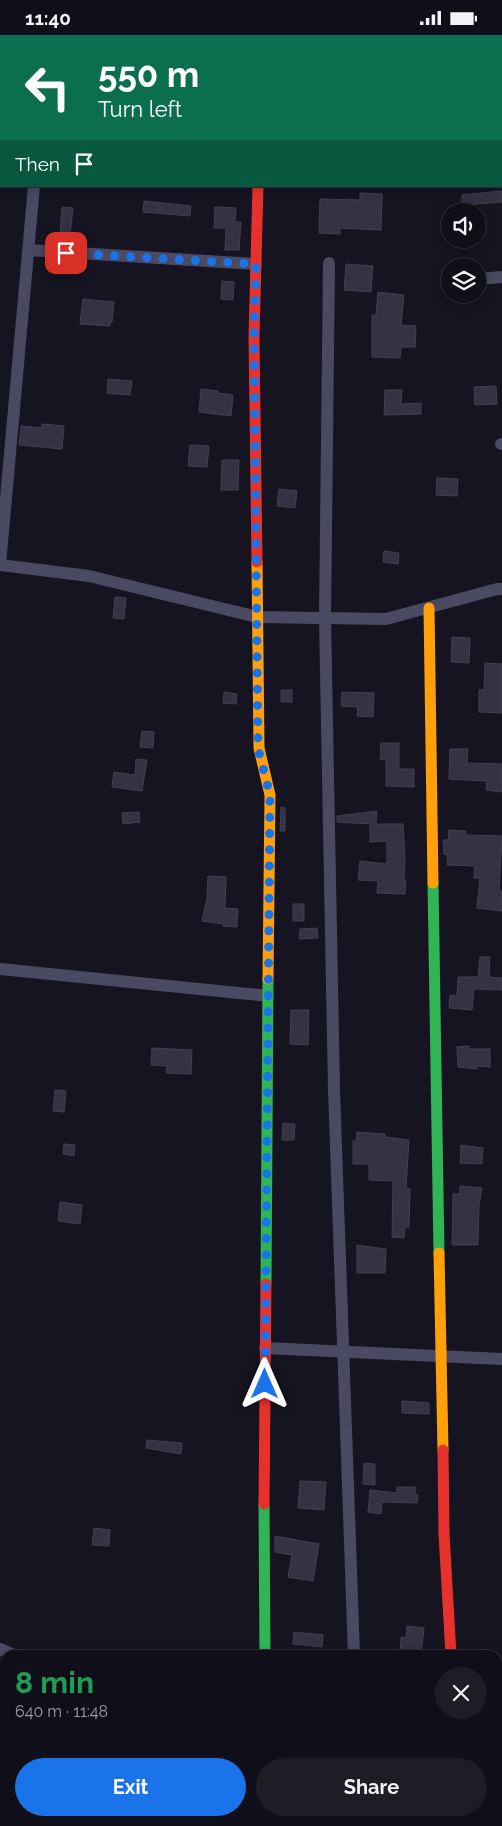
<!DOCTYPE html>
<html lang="en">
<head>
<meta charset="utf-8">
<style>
  :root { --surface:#100f19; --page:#1e1d26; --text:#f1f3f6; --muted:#9c9ca2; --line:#302f38; --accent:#1a73e8 }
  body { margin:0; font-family:Raleway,sans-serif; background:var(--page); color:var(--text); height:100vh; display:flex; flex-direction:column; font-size:19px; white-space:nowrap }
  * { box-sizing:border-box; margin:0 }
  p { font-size:16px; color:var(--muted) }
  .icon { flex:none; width:28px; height:28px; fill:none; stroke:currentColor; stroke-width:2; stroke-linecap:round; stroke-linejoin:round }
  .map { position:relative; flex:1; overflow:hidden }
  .details { position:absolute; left:0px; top:1615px; width:502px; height:176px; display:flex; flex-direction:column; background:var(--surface); border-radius:15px 15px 0 0; box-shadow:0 2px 12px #0003,0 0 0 1px var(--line) }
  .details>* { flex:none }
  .banner { position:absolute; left:0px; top:0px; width:502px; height:152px; box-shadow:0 2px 12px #0003,0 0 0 1px var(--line); background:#0b6e4f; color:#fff; overflow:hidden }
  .buttons { position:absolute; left:441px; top:168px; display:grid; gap:10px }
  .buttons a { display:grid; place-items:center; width:45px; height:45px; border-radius:50%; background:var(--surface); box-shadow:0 2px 12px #0003,0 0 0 1px var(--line); font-size:25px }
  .pin { position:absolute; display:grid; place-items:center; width:42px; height:42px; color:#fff; margin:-21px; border-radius:10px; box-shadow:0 2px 8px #0006 }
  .me { position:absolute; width:55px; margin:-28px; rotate:0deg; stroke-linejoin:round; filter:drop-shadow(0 0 4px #0008) }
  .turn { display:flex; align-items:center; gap:18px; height:105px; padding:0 15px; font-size:22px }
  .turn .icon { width:65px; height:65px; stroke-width:2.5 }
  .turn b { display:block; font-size:35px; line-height:42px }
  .then { display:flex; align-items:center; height:48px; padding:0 15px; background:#0003; gap:10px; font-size:19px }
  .round { display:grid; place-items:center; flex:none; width:52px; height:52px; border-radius:26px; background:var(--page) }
  .headline { display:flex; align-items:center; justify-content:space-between; height:85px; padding:0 15px }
  h1 { font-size:30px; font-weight:700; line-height:38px; color:#1e9e55 }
  .cta { display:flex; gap:10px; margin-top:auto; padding:10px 15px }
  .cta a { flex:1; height:58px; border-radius:30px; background:var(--accent); color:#fff; font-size:20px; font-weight:700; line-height:58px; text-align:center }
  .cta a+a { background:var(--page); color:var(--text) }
  .status { display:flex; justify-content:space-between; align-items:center; height:35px; padding:0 25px; background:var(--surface); direction:ltr }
  .status svg { height:14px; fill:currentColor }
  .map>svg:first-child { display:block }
  .building { fill:#343243; stroke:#433f54 }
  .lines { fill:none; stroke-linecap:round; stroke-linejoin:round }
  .street { stroke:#4a4962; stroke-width:12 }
  .fast { stroke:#30b455; stroke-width:11 }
  .slow { stroke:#ff9f0a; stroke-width:11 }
  .jam { stroke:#e5322d; stroke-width:11 }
  .route { stroke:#1a73e8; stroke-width:9; stroke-dasharray:0 16.2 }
</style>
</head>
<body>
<div class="status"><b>11:40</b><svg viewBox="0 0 49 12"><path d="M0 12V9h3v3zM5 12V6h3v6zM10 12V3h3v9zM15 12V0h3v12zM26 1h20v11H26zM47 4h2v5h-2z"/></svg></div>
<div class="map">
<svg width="502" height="1791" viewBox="0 0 502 1791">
  <rect width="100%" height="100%" fill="#161421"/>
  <!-- building -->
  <path class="building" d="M502,156V167L462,170V160Z
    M360,158L382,159L381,195L340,193V199L319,198L320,164L360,165Z
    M144,166L191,171L190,181L143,177Z
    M62,172L73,173L70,200L60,199Z
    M215,172L236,173L235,187H241L239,215H225L226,193H214Z
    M346,229L373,231L371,257L344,255Z
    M222,246L234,247L233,265L221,264Z
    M378,257L404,260L401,290L416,291L415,312H401L400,323L372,322V280H376Z
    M83,264L114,267L112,287H110V291L80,289Z
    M108,344L132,346L130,360L107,358Z
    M496,351L497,369L475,370L474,352Z
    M201,354L218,356V358L233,360L231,381L199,377Z
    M385,355H402L401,369L421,368V379L384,380Z
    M42,389L64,391L62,414L19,410L21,391L42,393Z
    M190,410L209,411L207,432L188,431Z
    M222,425H239L238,455H221Z
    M437,443L458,444L457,461L436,460Z
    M279,454L297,456L295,473L277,471Z
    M384,516L399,518L398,529L383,527Z
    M115,562L126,563L124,584L113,583Z
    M452,602L470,603L469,628L451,627Z
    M485,628L502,629V678L479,677V655H484Z
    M281,655H292V667H281Z
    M224,657L237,659L236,669L223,668Z
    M342,657L374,658L373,682L357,681L358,672L341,671Z
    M142,696L154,697L153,713L140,712Z
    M381,708H399V734H414V752L386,751V725L380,724Z
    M450,714H468L467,728L502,729V757L486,755L487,746L449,744Z
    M136,724L147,725L142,756L112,752L114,737L135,740Z
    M281,772L285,773V796H280Z
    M377,776L376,789H403L405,822L404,846H406L405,859L377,858L378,846L358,845L360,826L387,829V806L370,807V789L337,787V781Z
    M139,777L140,787L123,789L122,778Z
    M449,795L466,796V800L502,801L499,856H502V876L477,873L480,843H474L475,831L447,830L448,820L444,819L443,805H448Z
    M208,841L226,842L225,873L238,874L237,892L223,891V889L202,886L207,864Z
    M293,869H304V886H293Z
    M317,893L318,903L299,904L300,894Z
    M480,922H490L489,942L502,943V955L474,954L472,975L449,973L450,960L457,961L458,942H478Z
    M291,975H309L308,1010L290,1009Z
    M469,1011V1014H490V1032L477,1031V1034L458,1032L457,1012Z
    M152,1013L192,1015L191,1039L166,1038L167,1031L151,1030Z
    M55,1055L66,1056L64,1077L53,1076Z
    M283,1088L295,1089L294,1105H282Z
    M357,1097L385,1099V1102L409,1105L406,1153L410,1154L409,1192H405L404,1203L392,1202L393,1146L369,1145V1129H353V1106H356Z
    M64,1109L75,1110L74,1121L63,1119Z
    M461,1110L483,1113L482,1129L460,1128Z
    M460,1151L482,1153L479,1169L478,1210H452L453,1159H460Z
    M60,1167L82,1170L80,1189L58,1186Z
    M357,1210L386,1214L385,1238H357Z
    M402,1366L429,1368V1379L402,1378Z
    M147,1405L182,1408L181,1419L146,1413Z
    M364,1428L375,1429V1450L363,1449Z
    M300,1446L326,1447L324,1475L298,1473Z
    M397,1452H415V1459L418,1460L417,1468L382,1467L381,1479L368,1477L370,1455L397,1458Z
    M94,1493L110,1495L109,1511L92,1510Z
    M275,1501L319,1509L313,1546L288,1542L292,1520L275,1517Z
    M407,1591L424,1593L421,1620L400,1619L401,1602L406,1603Z
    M294,1597L323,1600L322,1612L293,1609Z"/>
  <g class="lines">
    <!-- street -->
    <path class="street" d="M48,1V0
      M261,1V0
      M29,215L256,229
      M329,228L325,583L334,1055L354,1620
      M478,244L502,242
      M501,409H502
      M0,530L89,541L257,582L386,584L497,554H502
      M0,530L34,151
      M0,934L268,961
      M265,1313L502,1324
      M0,1614L14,1620
      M360,1786V1791
      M410,1786L418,1791
      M461,1786V1791"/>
    <!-- fast -->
    <path class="fast" d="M433,848L439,1218
      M266,1249L268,944
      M264,1469L265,1620"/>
    <!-- slow -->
    <path class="slow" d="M257,527L259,713L270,760L268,944
      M429,573L433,848
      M439,1218L443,1415"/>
    <!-- jam -->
    <path class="jam" d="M257,527L254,302L258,151
      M443,1415L444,1499L451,1620
      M264,1469L266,1249"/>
  </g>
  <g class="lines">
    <!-- route -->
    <path class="route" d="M66,218L256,229L254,302L258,713L270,760L265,1349"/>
  </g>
</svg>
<div class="buttons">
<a><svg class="icon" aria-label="sound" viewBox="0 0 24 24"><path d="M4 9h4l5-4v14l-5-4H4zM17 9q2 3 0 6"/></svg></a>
<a><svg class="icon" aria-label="layers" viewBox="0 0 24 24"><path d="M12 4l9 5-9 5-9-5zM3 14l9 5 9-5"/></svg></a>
</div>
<div class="pin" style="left:66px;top:218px;background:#d93025"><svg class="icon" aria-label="arrive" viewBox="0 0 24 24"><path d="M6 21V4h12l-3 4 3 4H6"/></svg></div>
<svg class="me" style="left:265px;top:1349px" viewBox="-20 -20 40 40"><path d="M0-17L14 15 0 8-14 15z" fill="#1a73e8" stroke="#fff" stroke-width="4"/></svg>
<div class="banner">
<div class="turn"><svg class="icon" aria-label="left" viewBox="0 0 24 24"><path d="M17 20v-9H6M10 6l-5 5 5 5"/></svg><div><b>550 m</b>Turn left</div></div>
<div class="then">Then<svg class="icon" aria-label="arrive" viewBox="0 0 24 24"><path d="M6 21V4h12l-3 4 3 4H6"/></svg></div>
</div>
<section class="details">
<div class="headline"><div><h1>8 min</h1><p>640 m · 11:48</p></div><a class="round"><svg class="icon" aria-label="close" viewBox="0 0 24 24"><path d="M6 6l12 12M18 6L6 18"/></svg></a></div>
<div class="cta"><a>Exit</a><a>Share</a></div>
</section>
</div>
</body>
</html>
